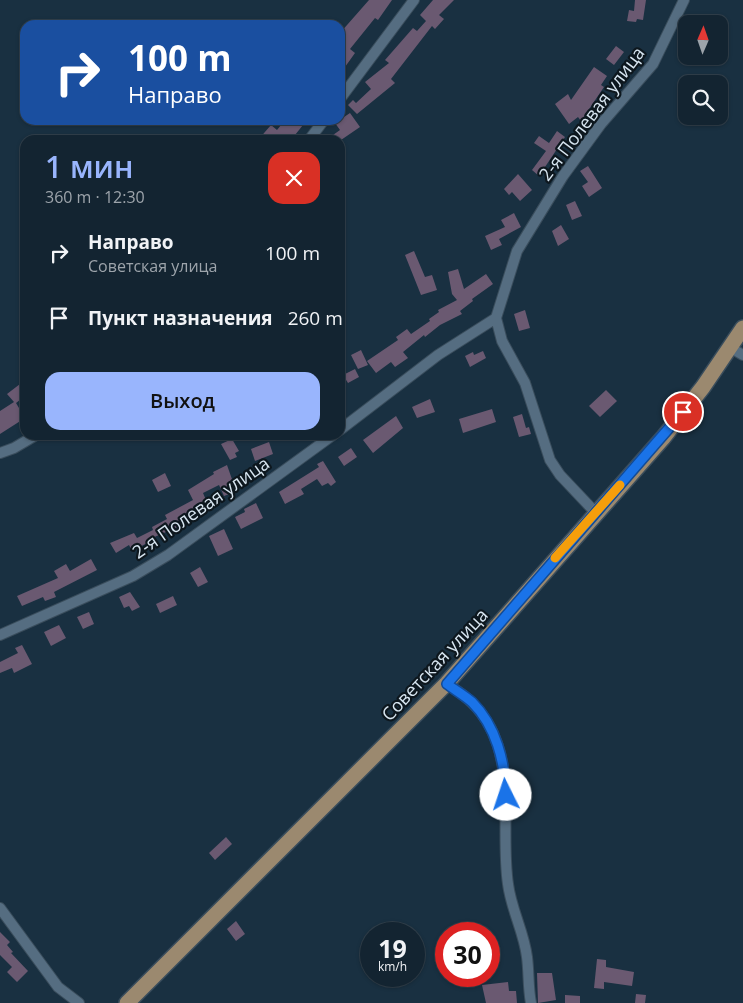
<!DOCTYPE html>
<html lang="ru">
<head>
<meta charset="utf-8">
<style>
  :root { --surface:#132431; --page:#20303d; --text:#f1f3f6; --muted:#9da4ab; --line:#32414d; --accent:#99b5fd }
  body { margin:0; font-family:"Open Sans",sans-serif; background:var(--page); color:var(--text); height:100vh; display:flex; flex-direction:column; font-size:19px; white-space:nowrap }
  * { box-sizing:border-box; margin:0 }
  p { font-size:16px; color:var(--muted) }
  .icon { flex:none; width:28px; height:28px; fill:none; stroke:currentColor; stroke-width:2; stroke-linecap:round; stroke-linejoin:round }
  .map { position:relative; flex:1; overflow:hidden }
  .drawer { position:absolute; left:20px; top:135px; width:325px; height:305px; display:flex; flex-direction:column; background:var(--surface); border-radius:15px; box-shadow:0 1px 4px #0004,0 0 0 1px var(--line) }
  .drawer>* { flex:none }
  .hud { position:absolute; left:20px; top:20px; width:325px; height:105px; border-radius:15px; box-shadow:0 1px 4px #0004,0 0 0 1px var(--line); background:#1a4fa0; color:#fff; overflow:hidden }
  .needle { width:32px; rotate:2deg }
  .buttons { position:absolute; left:678px; top:15px; display:grid; gap:10px }
  .buttons a { display:grid; place-items:center; width:50px; height:50px; border-radius:10px; background:var(--surface); box-shadow:0 1px 4px #0004,0 0 0 1px var(--line); font-size:25px }
  .speed { position:absolute; left:360px; top:922px; display:flex; gap:10px; font-size:25px; font-weight:700; text-align:center }
  .speed>* { display:grid; place-content:center; width:65px; height:65px; border-radius:50%; background:var(--surface); box-shadow:0 1px 4px #0004,0 0 0 1px var(--line); line-height:1 }
  .speed small { font-size:12px; font-weight:400 }
  .speed .limit { border:8px solid #d22; background:#fff; color:#111 }
  .pin { position:absolute; display:grid; place-items:center; width:42px; height:42px; color:#fff; margin:-21px; border:2px solid #fff; border-radius:50%; box-shadow:0 1px 5px #0007 }
  .me { position:absolute; width:55px; margin:-28px; rotate:356deg; stroke-linejoin:round; filter:drop-shadow(0 0 4px #0008) }
  .turn { display:flex; align-items:center; gap:18px; height:105px; padding:0 25px; font-size:22px }
  .turn .icon { width:65px; height:65px; stroke-width:2.5 }
  .turn b { display:block; font-size:35px; line-height:42px }
  .round { display:grid; place-items:center; flex:none; width:52px; height:52px; border-radius:15px; background:var(--page) }
  .summary { display:flex; align-items:center; justify-content:space-between; height:85px; padding:0 25px }
  h1 { font-size:30px; font-weight:600; line-height:38px; color:var(--accent) }
  .primary-button { display:flex; gap:10px; margin-top:auto; padding:10px 25px }
  .primary-button a { flex:1; height:58px; border-radius:15px; background:var(--accent); color:#111; font-size:20px; font-weight:600; line-height:58px; text-align:center }
  ul { padding:0; list-style:none }
  li { display:flex; align-items:center; gap:15px; height:65px; padding:0 25px }
  li div { flex:1 }
  li b { display:block; font-size:19px }
  li em { font-style:normal }
  .map>svg:first-child { display:block }
  .building { fill:#6a5971 }
  .lines { fill:none; stroke-linecap:round; stroke-linejoin:round }
  .street-casing { stroke:#3a4d5c; stroke-width:12 }
  .primary-casing { stroke:#3a4d5c; stroke-width:18 }
  .street { stroke:#556d81; stroke-width:10 }
  .primary { stroke:#9b896f; stroke-width:15 }
  .route-casing { stroke:#114b97; stroke-width:12 }
  .route { stroke:#1a73e8; stroke-width:9 }
  .slow { stroke:#f59e0b; stroke-width:9 }
  .labels { text-anchor:middle; stroke-width:4.5; stroke-linejoin:round; paint-order:stroke }
  .street-label { font-size:18px; fill:#d8e6f1; stroke:#0d171e }
</style>
</head>
<body>
<div class="map">
<svg width="743" height="1003" viewBox="0 0 743 1003">
  <rect width="100%" height="100%" fill="#193041"/>
  <!-- building -->
  <path class="building" d="M369,0H392L378,20L375,18L350,49L355,53L340,74V47L345,40L340,36V33Z
    M433,0H454L439,15L444,19L435,29L432,26L391,79L395,83L357,114L348,105L353,100L356,103L371,89L365,82L389,63L385,60L413,28L417,31L426,21L420,15Z
    M635,0H646L643,20L637,19L636,22L627,21L629,10L634,11Z
    M616,46L624,52L614,65L606,59Z
    M594,67L607,76L601,85L604,87L581,121L578,117L569,124L555,104L568,94L571,100Z
    M350,113L360,127L341,140H326L340,130L335,123Z
    M285,120H307L291,140H258L271,125L277,130Z
    M557,131L565,137L539,176L532,170L546,151L534,143L539,136L549,143Z
    M588,166L602,188L589,197L582,186L588,182L580,171Z
    M518,174L532,190L520,201L512,192L509,195L504,189Z
    M575,201L582,216L572,220L566,205Z
    M514,213L521,227L499,239L502,245L491,250L485,236L505,227L501,220Z
    M561,225L569,239L558,246L552,231Z
    M414,251L425,277L432,275L437,290L421,295L405,255Z
    M458,269L464,289L486,274L493,284L472,299L473,301L460,311L462,314L440,325L425,337L424,335L403,352L408,358L395,367L391,362L376,373L367,361L398,340L396,337L407,329L411,334L430,321L429,319L439,312L438,310L457,300L452,294L448,272Z
    M525,310L530,328L519,331L514,314Z
    M361,350L368,365L358,369L351,355Z
    M483,351L486,358L470,367L465,356L473,352L474,355Z
    M355,369L359,377L348,383L343,375Z
    M20,384L25,390V396L16,403L25,418L0,434V411L14,402L7,394Z
    M606,390L617,401L600,417L589,406Z
    M430,399L435,412L417,418L412,407Z
    M492,409L496,422L463,433L459,419Z
    M522,414L526,428L529,427L531,434L519,437L513,417Z
    M396,416L403,428L373,453L363,440Z
    M232,439L239,451L235,453L237,457L230,460L221,444Z
    M269,442L273,454L255,461L251,449Z
    M351,448L357,457L344,466L338,457Z
    M323,461L336,482L331,486L328,483L322,486L317,479L301,489L304,494L285,504L279,492L319,467L317,464Z
    M227,465L234,485L229,487L232,493L224,496L219,485L203,493L206,500L197,505L199,510L184,518L187,523L152,538L153,540L132,551L129,545L116,553L110,543L134,533L137,538L153,530L152,527L167,519L165,515L193,500L188,490L214,474L213,472Z
    M165,473L171,486L158,492L152,480Z
    M256,503L263,518L241,529L235,517L245,512L244,509Z
    M224,529L233,549L218,556L209,536Z
    M91,559L97,570L54,592L56,597L45,601L43,597L22,606L17,596L58,578L54,571L66,564L70,571Z
    M200,567L208,582L198,587L190,573Z
    M130,592L140,607L132,611L129,606L124,608L119,597Z
    M173,596L177,605L160,613L156,604Z
    M89,612L94,624L83,629L77,617Z
    M59,625L66,638L51,646L44,632Z
    M22,645L32,664L14,673L12,668L0,673V662L18,653L15,648Z
    M226,837L232,844L215,860L209,853Z
    M236,921L245,934L236,941L227,929Z
    M0,932L10,942L7,945L13,952L11,953L28,971L17,982L7,972L12,967L0,955Z
    M597,959L606,960V967L634,972L632,986L604,982V989L594,988Z
    M537,973H552L556,1000L538,1003Z
    M508,982L509,991H516L517,1003H486L482,985Z
    M636,994L646,995L645,1003H635Z
    M565,995L580,996V1003H565Z"/>
  <g class="lines">
    <defs>
      <path id="street" d="M340,99L414,0
        M309,140L324,120
        M496,318L502,341L525,383L550,460L560,475L595,512
        M731,348L743,355
        M340,430L438,355L496,318L517,251L563,176L601,124L653,64L684,0
        M0,453L14,448L36,435
        M0,635L133,576L168,555L333,435
        M447,683C455,690 464,695 471,702C521,749 499,824 508,884C511,909 524,932 527,957C529,972 528,988 531,1003
        M0,908L58,987L79,1003"/>
      <path id="primary" d="M127,1003L447,683L663,438L703,387L743,328"/>
    </defs>
    <!-- street casing -->
    <use href="#street" class="street-casing"/>
    <!-- primary casing -->
    <use href="#primary" class="primary-casing"/>
    <!-- street -->
    <use href="#street" class="street"/>
    <!-- primary -->
    <use href="#primary" class="primary"/>
  </g>
  <g class="lines">
    <defs>
      <path id="route" d="M506,795C505,762 496,726 472,702C464,695 455,690 447,684L683,412"/>
    </defs>
    <!-- route casing -->
    <use href="#route" class="route-casing"/>
    <!-- route -->
    <use href="#route" class="route"/>
    <!-- slow -->
    <path class="slow" d="M555,558L620,485"/>
  </g>
  <g class="labels">
    <!-- street labels -->
    <g class="street-label">
      <text transform="translate(592 114) rotate(-53)" y="6">2-я Полевая улица</text>
      <text transform="translate(201 508) rotate(-35)" y="6">2-я Полевая улица</text>
      <text transform="translate(435 665) rotate(-47)" y="6">Советская улица</text>
    </g>
  </g>
</svg>
<div class="buttons">
<a><svg class="needle" viewBox="-14 -14 28 28"><path d="M0-13l5 13h-10z" fill="#e53935"/><path d="M0 13l5-13h-10z" fill="#9da4ab"/></svg></a>
<a><svg class="icon" aria-label="search" viewBox="0 0 24 24"><circle cx="10" cy="10" r="6"/><path d="M15 15l6 6"/></svg></a>
</div>
<div class="speed"><div>19<small>km/h</small></div><div class="limit">30</div></div>
<div class="pin" style="left:683px;top:412px;background:#d93025"><svg class="icon" aria-label="arrive" viewBox="0 0 24 24"><path d="M6 21V4h12l-3 4 3 4H6"/></svg></div>
<svg class="me" style="left:506px;top:795px" viewBox="-20 -20 40 40"><circle r="19" fill="#fff"/><path d="M0-13L10 11 0 6-10 11z" fill="#1a73e8"/></svg>
<div class="hud">
<div class="turn"><svg class="icon" aria-label="right" viewBox="0 0 24 24"><path d="M7 20v-9h11M14 6l5 5-5 5"/></svg><div><b>100 m</b>Направо</div></div>
</div>
<section class="drawer">
<div class="summary"><div><h1>1 мин</h1><p>360 m · 12:30</p></div><a class="round" style="background:#d93025;color:#fff"><svg class="icon" aria-label="close" viewBox="0 0 24 24"><path d="M6 6l12 12M18 6L6 18"/></svg></a></div>
<ul>
<li><svg class="icon" aria-label="right" viewBox="0 0 24 24"><path d="M7 20v-9h11M14 6l5 5-5 5"/></svg><div><b>Направо</b><p>Советская улица</p></div><em>100 m</em></li>
<li><svg class="icon" aria-label="arrive" viewBox="0 0 24 24"><path d="M6 21V4h12l-3 4 3 4H6"/></svg><div><b>Пункт назначения</b></div><em>260 m</em></li>
</ul>
<div class="primary-button"><a>Выход</a></div>
</section>
</div>
</body>
</html>
